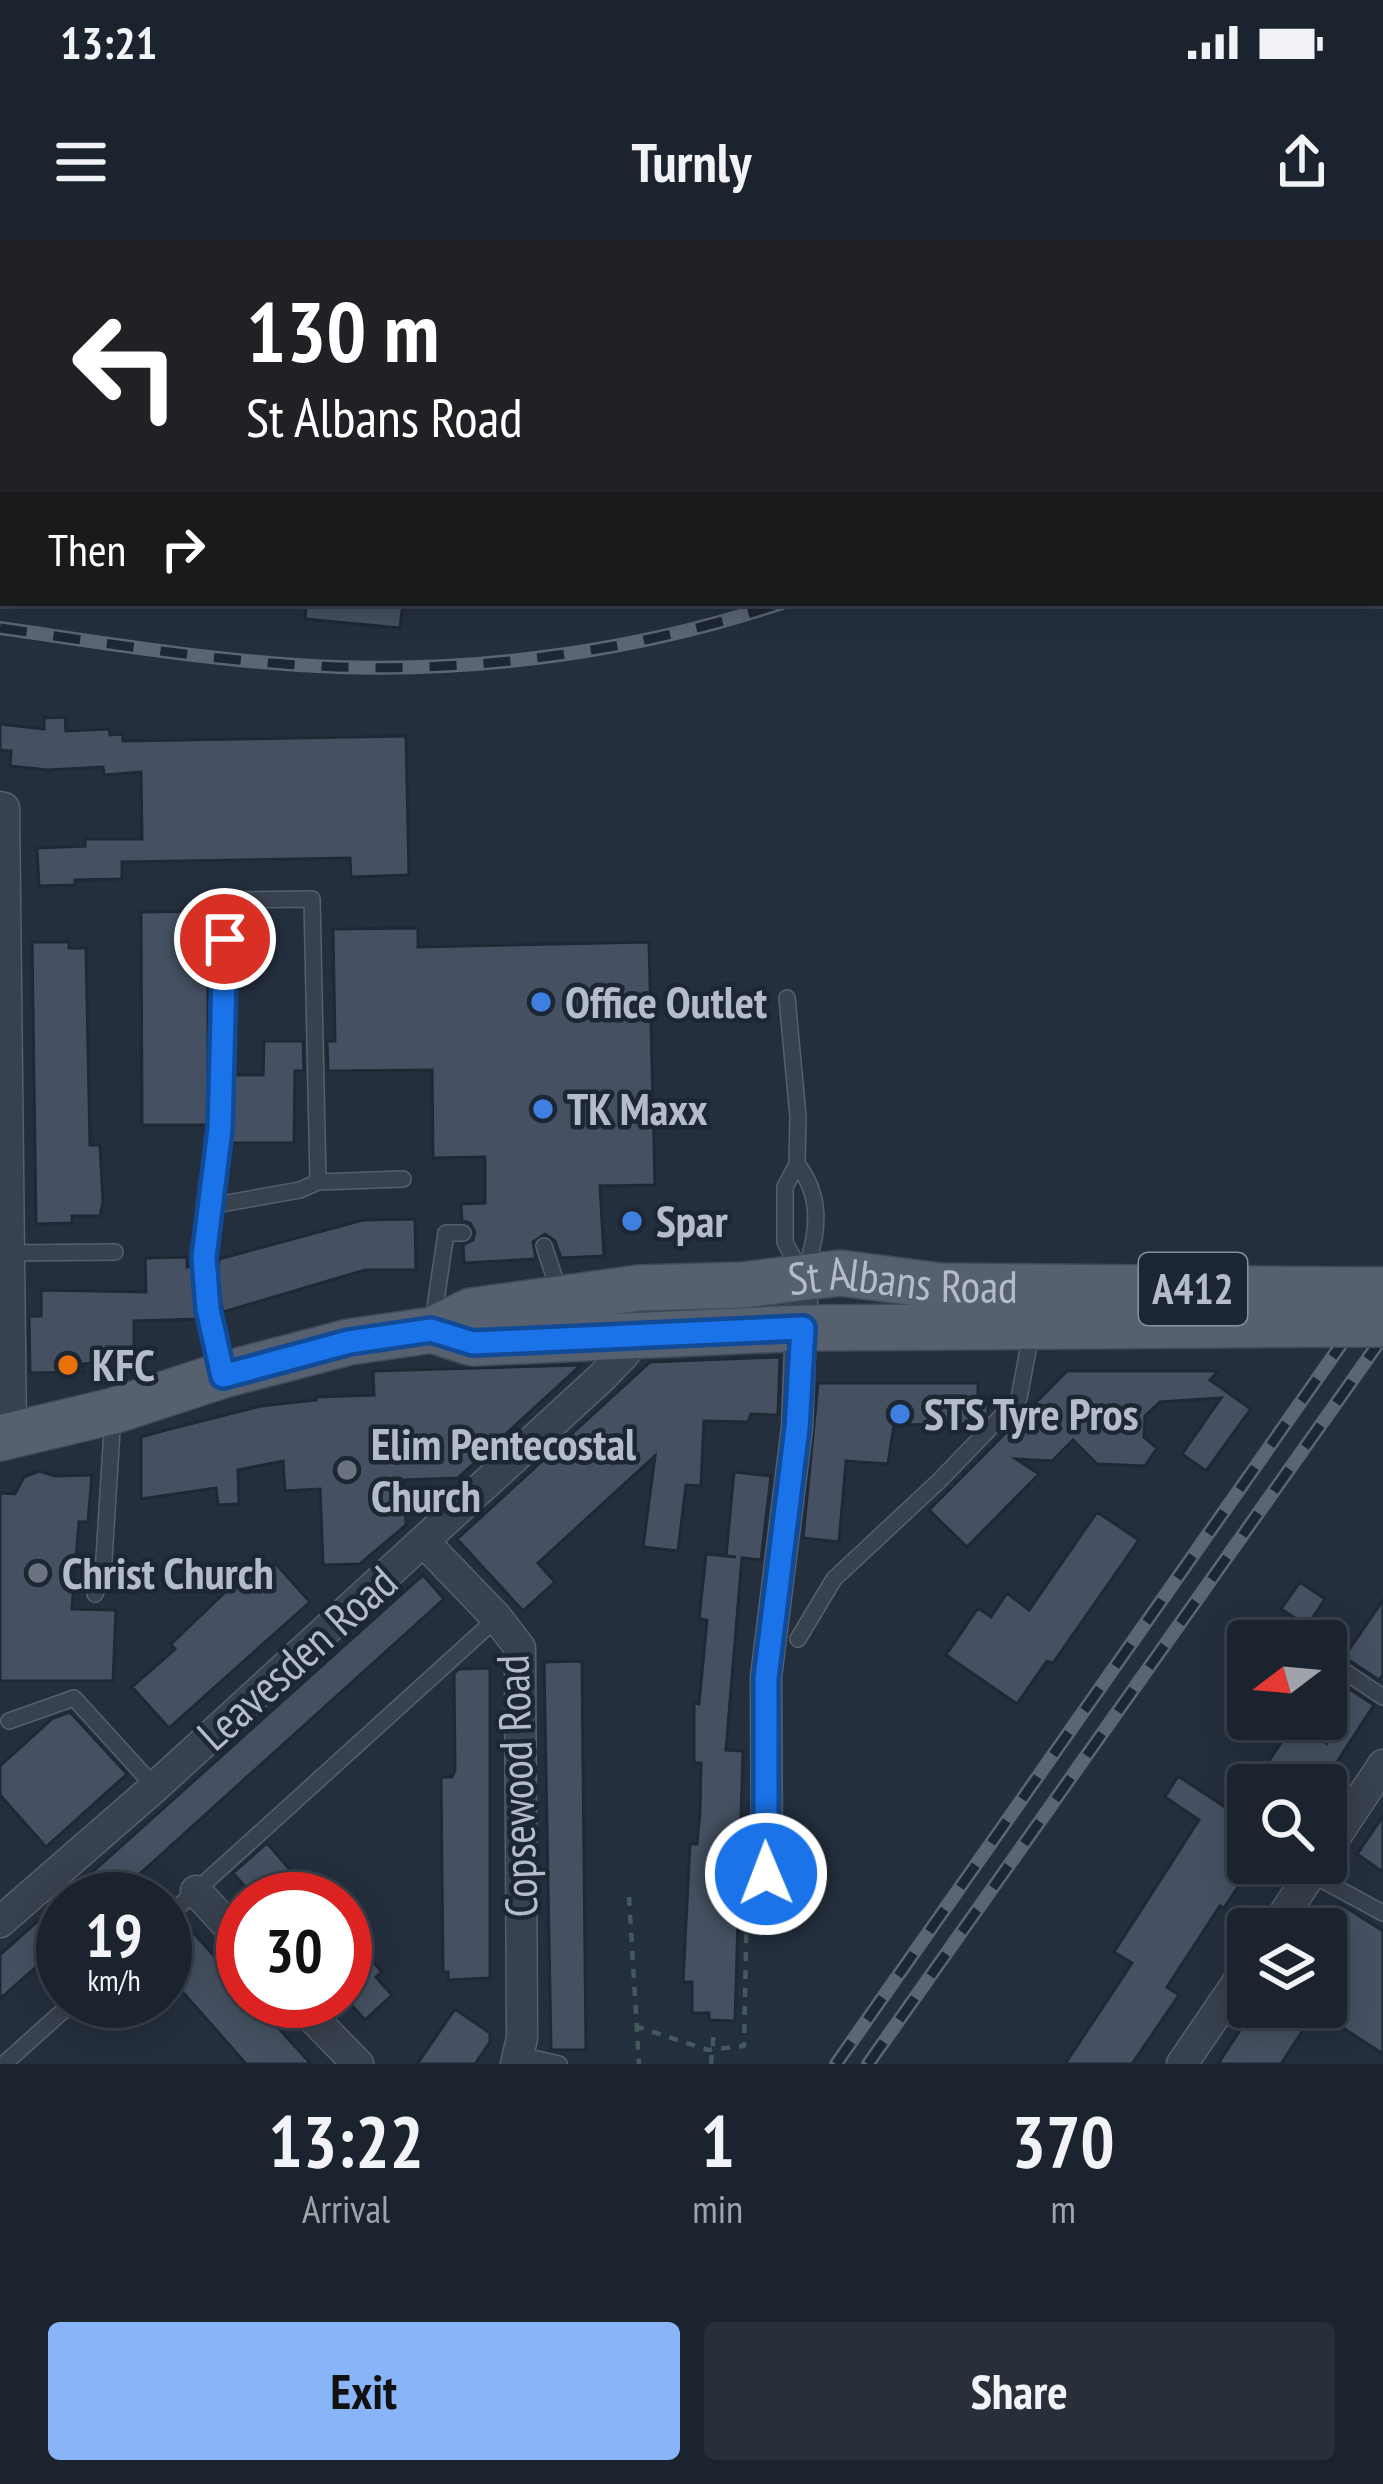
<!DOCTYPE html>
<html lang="en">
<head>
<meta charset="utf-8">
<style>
  :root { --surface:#1b232e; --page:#282f3a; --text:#f1f3f6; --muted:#a0a4aa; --line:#39404a; --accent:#8ab4f8 }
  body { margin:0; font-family:"PT Sans Narrow",sans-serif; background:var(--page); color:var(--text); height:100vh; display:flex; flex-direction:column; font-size:45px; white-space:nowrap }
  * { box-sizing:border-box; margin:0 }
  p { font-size:39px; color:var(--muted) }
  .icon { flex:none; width:66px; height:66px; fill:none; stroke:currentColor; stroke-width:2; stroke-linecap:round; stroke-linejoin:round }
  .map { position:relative; height:1824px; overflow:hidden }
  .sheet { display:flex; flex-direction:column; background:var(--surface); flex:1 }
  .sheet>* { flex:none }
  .hud { position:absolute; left:0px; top:0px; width:1383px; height:366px; box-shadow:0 6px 30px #0003,0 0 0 3px var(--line); background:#202124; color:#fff; overflow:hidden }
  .needle { width:78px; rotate:254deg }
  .buttons { position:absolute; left:1227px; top:1380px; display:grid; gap:24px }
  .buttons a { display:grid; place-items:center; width:120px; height:120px; border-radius:12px; background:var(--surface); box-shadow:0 6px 30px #0003,0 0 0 3px var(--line); font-size:60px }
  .speed { position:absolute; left:36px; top:1632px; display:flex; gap:24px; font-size:60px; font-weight:700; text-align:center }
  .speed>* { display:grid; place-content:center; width:156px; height:156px; border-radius:50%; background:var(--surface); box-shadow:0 6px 30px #0003,0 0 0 3px var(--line); line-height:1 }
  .speed small { font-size:30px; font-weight:400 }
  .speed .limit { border:18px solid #d22; background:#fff; color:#111 }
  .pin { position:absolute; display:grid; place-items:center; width:102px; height:102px; color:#fff; margin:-51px; border:6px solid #fff; border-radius:50%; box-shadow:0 3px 12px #0007 }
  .me { position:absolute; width:132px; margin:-66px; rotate:359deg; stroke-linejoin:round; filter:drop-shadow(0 0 9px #0008) }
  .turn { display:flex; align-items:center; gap:42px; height:252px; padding:0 48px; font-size:54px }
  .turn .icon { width:156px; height:156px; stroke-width:2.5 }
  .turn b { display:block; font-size:84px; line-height:102px }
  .then { display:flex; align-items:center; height:114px; padding:0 48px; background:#0003; gap:24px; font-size:45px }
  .eta { display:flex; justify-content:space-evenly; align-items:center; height:204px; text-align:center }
  .eta b { font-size:72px; font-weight:800; line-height:84px }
  .cta { display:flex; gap:24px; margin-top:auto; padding:24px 48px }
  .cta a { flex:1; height:138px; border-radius:12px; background:var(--accent); color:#111; font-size:48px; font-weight:800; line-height:138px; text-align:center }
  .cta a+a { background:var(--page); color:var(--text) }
  .status { display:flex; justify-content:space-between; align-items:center; height:84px; padding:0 60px; background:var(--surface); direction:ltr }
  .status svg { height:33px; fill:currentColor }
  header { display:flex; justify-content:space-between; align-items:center; height:156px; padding:0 48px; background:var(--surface); font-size:54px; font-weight:800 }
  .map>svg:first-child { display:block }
  .building { fill:#455162; stroke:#1f2835; stroke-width:3 }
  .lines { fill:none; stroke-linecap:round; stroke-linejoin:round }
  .service-casing { stroke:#565f6c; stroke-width:18 }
  .minor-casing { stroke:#565f6c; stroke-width:33 }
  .primary-casing { stroke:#414a57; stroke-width:48 }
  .path { stroke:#44595c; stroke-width:4.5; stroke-dasharray:9 9; stroke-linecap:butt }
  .service { stroke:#38414e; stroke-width:15 }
  .minor { stroke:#38414e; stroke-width:30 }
  .primary { stroke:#56606e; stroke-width:45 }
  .rail-casing { stroke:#5a6575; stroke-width:14 }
  .rail { stroke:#1d2633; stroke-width:9; stroke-dasharray:27; stroke-linecap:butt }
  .primary-bridge-casing { stroke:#414a57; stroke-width:48; stroke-linecap:butt }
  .primary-bridge { stroke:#56606e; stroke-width:45 }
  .route-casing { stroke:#114b97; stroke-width:30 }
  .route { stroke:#1a73e8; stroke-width:21 }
  .shop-dot { fill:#3f7fe0; stroke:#1d2633; stroke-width:4.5 }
  .food-dot { fill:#e8710a; stroke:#1d2633; stroke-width:4.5 }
  .worship-dot { fill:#6b7280; stroke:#1d2633; stroke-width:4.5 }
  .labels { text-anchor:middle; stroke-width:9; stroke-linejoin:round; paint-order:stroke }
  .shield { fill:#1d2633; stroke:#878f9c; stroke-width:3 }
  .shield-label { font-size:42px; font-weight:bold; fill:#b4bcc9 }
  .poi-label { font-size:45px; font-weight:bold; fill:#b4bcc9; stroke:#1d2633; text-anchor:start }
  .street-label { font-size:45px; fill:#b4bcc9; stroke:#1d2633 }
</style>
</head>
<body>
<div class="status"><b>13:21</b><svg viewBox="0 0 49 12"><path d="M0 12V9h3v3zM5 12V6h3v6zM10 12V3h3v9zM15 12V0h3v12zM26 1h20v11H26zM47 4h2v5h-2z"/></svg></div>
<header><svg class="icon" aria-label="menu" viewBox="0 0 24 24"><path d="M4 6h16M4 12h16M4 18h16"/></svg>Turnly<svg class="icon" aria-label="share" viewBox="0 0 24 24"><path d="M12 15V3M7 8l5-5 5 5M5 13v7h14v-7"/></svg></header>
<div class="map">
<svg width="1383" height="1824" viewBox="0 0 1383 1824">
  <rect width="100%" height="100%" fill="#242f3e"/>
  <!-- building -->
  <path class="building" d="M306,363H403L400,388L305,379Z
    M65,477L66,491L109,489L110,495L123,494V501L406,496L409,635L351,637L350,618L122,622V639L75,640V645L39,646L37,608L85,606V599H142L141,532L104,535L103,527L48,530L10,526L11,511L0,510V484L44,489V478Z
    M208,671V885H142L141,672Z
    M418,688V707L649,702L655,945L600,946L604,1016L561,1018L555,1001L545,994L533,1002L536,1019L464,1023L463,1005L473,1000L475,992L470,983L462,981L461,964L485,963V917L433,918L432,830L328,831L327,801H335L333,689Z
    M32,702H69V708H86L90,905H100L103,961L100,976H72V983L36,984Z
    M264,801H303L304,831H295L294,903H231L233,835H263Z
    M415,979L416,1030H365L223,1072L217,1044L219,1019L363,980Z
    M187,1017V1027L194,1025L193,1047L200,1079L134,1081V1118L83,1124L84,1132L30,1133L29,1076H41V1050L146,1052L145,1018Z
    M780,1117L778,1175L751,1174L748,1182L704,1181L701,1246L686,1245L678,1311L643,1307L655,1216L538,1323L555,1342L523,1371L457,1299L650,1122Z
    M581,1125L458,1238L404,1240L406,1285L360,1324L323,1325L320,1249L285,1251L283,1221L238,1230L239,1264L218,1265L216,1248L141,1259V1197L162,1191L261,1166L316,1160V1157L374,1155L373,1131Z
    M1067,1131H1218L1210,1140L1251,1169L1206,1231L1182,1214L1221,1158L1160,1162L1145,1176L1144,1197L1157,1208L1145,1226L1097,1224L1073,1200L1052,1221L1016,1219L1039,1234L967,1307L929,1270Z
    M818,1143H978V1163H988V1173L977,1184L894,1185L888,1224L846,1221L839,1302L803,1298Z
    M39,1231L55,1236L92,1235L88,1282H79L72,1369L116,1370L113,1441H0V1253L15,1254L24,1237Z
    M734,1232L771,1236L761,1320L742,1318L726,1510L743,1511L735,1781L709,1780V1773H692V1742H683L690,1604H697L700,1571L701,1523H694V1463L699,1464L707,1380L699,1379L706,1314L736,1317L726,1316Z
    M1097,1272L1139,1300L1053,1423L1047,1421L1017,1464L946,1415L978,1368L991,1377L1007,1353L1029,1370Z
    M276,1324L310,1362L169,1488L132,1447L175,1409L171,1404L245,1333L248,1337L254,1330L260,1337Z
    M423,1335L444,1359L112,1659H63V1703L0,1759V1715Z
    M1300,1342L1325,1359L1307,1386L1281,1369Z
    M1383,1360V1435L1379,1440L1344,1417Z
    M582,1421L586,1810H551L544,1422Z
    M490,1428V1738L448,1740V1732H443L441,1537H452L455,1530L454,1433L459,1429Z
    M1331,1437L1374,1465L1322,1545H1253L1294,1483L1326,1503V1443Z
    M70,1472L127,1534L46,1607L0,1555V1526L53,1478Z
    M1178,1536L1234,1573L1248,1552V1632L1224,1668L1220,1666L1167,1747L1179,1755L1132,1824H1065L1132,1723L1114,1712L1199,1580L1165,1557Z
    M1383,1576V1632L1357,1614Z
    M267,1603L293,1633L317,1659H256L233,1633Z
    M1339,1663L1383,1691V1814L1326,1777V1683Z
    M182,1680L243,1748V1761H254L311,1824H246L210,1783L165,1732V1691Z
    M345,1691L382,1732L376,1737L392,1755L365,1780L345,1758Z
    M1255,1767H1318L1281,1824H1218Z
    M455,1769L490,1793V1802L475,1824H417Z"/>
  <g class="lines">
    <defs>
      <path id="service" d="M227,2V0
        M9,3V0
        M1117,3L1123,0
        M1380,167L1383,174
        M787,758L798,876L797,924L785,947V1002L802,1035
        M797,924C822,956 819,991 806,1028
        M210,966L220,889L226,660L312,659L318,942
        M544,1006L560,1054
        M7,1013L115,1012
        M433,1081L446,993H463
        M223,1132L205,1045L210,966L300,950L318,942L403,939
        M95,1354L103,1335L113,1174
        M1284,1391L1298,1401
        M798,1399L834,1339L940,1240L1019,1158L1032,1089
        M1326,1419L1383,1457
        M9,1481L74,1458L155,1547
        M1311,1634L1383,1673
        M165,1679L497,1378
        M520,1815L559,1824
        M4,1824L74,1761"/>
      <path id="minor" d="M313,3V0
        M0,51L3,52
        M0,567L4,568L11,1196
        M424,1302L497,1378L520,1408L522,1798L516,1824
        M1326,1611L1383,1525
        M767,1634L766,1437L797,1188L803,1037
        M196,1651L243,1702
        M0,1682L155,1547L601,1138L625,1113L630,1093
        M1274,1689L1318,1623
        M296,1761L358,1824
        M1182,1824L1248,1727"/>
      <g id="primary">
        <path d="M432,1090L473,1103L803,1088L1333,1084"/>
        <path id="s1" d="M0,1198L113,1171L223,1135L349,1102L432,1090L471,1071L639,1048L743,1045L840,1033L940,1046L1352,1050"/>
      </g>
    </defs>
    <!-- service casing -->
    <use href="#service" class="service-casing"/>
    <!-- minor casing -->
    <use href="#minor" class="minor-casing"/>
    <!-- primary casing -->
    <use href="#primary" class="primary-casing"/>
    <!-- path -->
    <path class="path" d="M629,1657L639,1824
      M635,1786L708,1810L744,1806L747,1657
      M711,1824L714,1792"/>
    <!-- service -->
    <use href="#service" class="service"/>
    <!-- minor -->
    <use href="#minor" class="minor"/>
    <!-- primary -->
    <use href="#primary" class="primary"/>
    <defs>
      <path id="rail" d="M1380,121L1383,120
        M0,388C112,404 225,423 338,427C486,432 641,410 782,363
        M836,1824L1383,1045
        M868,1824L1383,1097"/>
    </defs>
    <!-- rail casing -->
    <use href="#rail" class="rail-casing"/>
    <!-- rail -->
    <use href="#rail" class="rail"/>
    <defs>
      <path id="primary-bridge" d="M1352,1050H1383
        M1333,1084H1383"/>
    </defs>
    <!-- primary-bridge casing -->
    <use href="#primary-bridge" class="primary-bridge-casing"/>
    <!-- primary-bridge -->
    <use href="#primary-bridge" class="primary-bridge"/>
  </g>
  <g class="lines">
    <defs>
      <path id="route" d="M225,699L220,889L204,1017L208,1069L223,1136L349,1102L431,1090L473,1103L803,1088L797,1188L766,1438V1634"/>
    </defs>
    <!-- route casing -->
    <use href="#route" class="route-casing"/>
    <!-- route -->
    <use href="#route" class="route"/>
  </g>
  <!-- markers -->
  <g class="shop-dot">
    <circle cx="541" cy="762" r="12"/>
    <circle cx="543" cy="869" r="12"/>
    <circle cx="632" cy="981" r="12"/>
    <circle cx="900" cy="1174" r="12"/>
  </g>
  <circle class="food-dot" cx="68" cy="1125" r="12"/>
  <g class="worship-dot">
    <circle cx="347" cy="1230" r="12"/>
    <circle cx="38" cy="1333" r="12"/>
  </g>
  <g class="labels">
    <!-- shield labels -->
    <rect class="shield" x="1139" y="1013" width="108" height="72" rx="9"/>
    <g class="shield-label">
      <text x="1193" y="1064">A412</text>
    </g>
    <!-- poi labels -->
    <g class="poi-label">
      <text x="565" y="778">Office Outlet</text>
      <text x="567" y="885">TK Maxx</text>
      <text x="656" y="997">Spar</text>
      <text x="92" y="1141">KFC</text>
      <text x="924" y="1190">STS Tyre Pros</text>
      <text x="371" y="1220">Elim Pentecostal<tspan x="371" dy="52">Church</tspan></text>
      <text x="62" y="1349">Christ Church</text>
    </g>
    <!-- street labels -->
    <g class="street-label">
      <text dy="16" stroke="none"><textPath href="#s1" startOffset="924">St Albans Road</textPath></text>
      <text transform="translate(297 1418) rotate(-42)" y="16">Leavesden Road</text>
      <text transform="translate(517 1546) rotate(-92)" y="16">Copsewood Road</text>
    </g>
  </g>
</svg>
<div class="buttons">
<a><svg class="needle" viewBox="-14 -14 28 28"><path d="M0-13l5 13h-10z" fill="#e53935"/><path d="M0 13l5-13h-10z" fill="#a0a4aa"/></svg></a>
<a><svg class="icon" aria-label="search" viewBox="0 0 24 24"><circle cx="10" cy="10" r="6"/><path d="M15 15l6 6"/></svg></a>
<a><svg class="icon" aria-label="layers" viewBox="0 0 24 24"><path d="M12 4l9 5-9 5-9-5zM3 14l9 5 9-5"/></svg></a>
</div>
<div class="speed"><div>19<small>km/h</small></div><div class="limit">30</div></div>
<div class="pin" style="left:225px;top:699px;background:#d93025"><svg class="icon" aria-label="arrive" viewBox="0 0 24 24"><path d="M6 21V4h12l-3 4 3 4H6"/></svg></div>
<svg class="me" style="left:766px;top:1634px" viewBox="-20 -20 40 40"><circle r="17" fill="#1a73e8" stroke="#fff" stroke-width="3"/><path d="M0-11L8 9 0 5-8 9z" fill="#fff"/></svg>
<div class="hud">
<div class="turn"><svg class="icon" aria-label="left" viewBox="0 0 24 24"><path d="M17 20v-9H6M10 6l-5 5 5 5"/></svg><div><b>130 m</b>St Albans Road</div></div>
<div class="then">Then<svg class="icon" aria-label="right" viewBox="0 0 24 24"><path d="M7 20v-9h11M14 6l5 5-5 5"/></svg></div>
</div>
</div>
<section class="sheet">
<div class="eta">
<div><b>13:22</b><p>Arrival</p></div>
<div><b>1</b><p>min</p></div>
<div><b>370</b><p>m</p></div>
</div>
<div class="cta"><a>Exit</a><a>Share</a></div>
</section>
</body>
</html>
